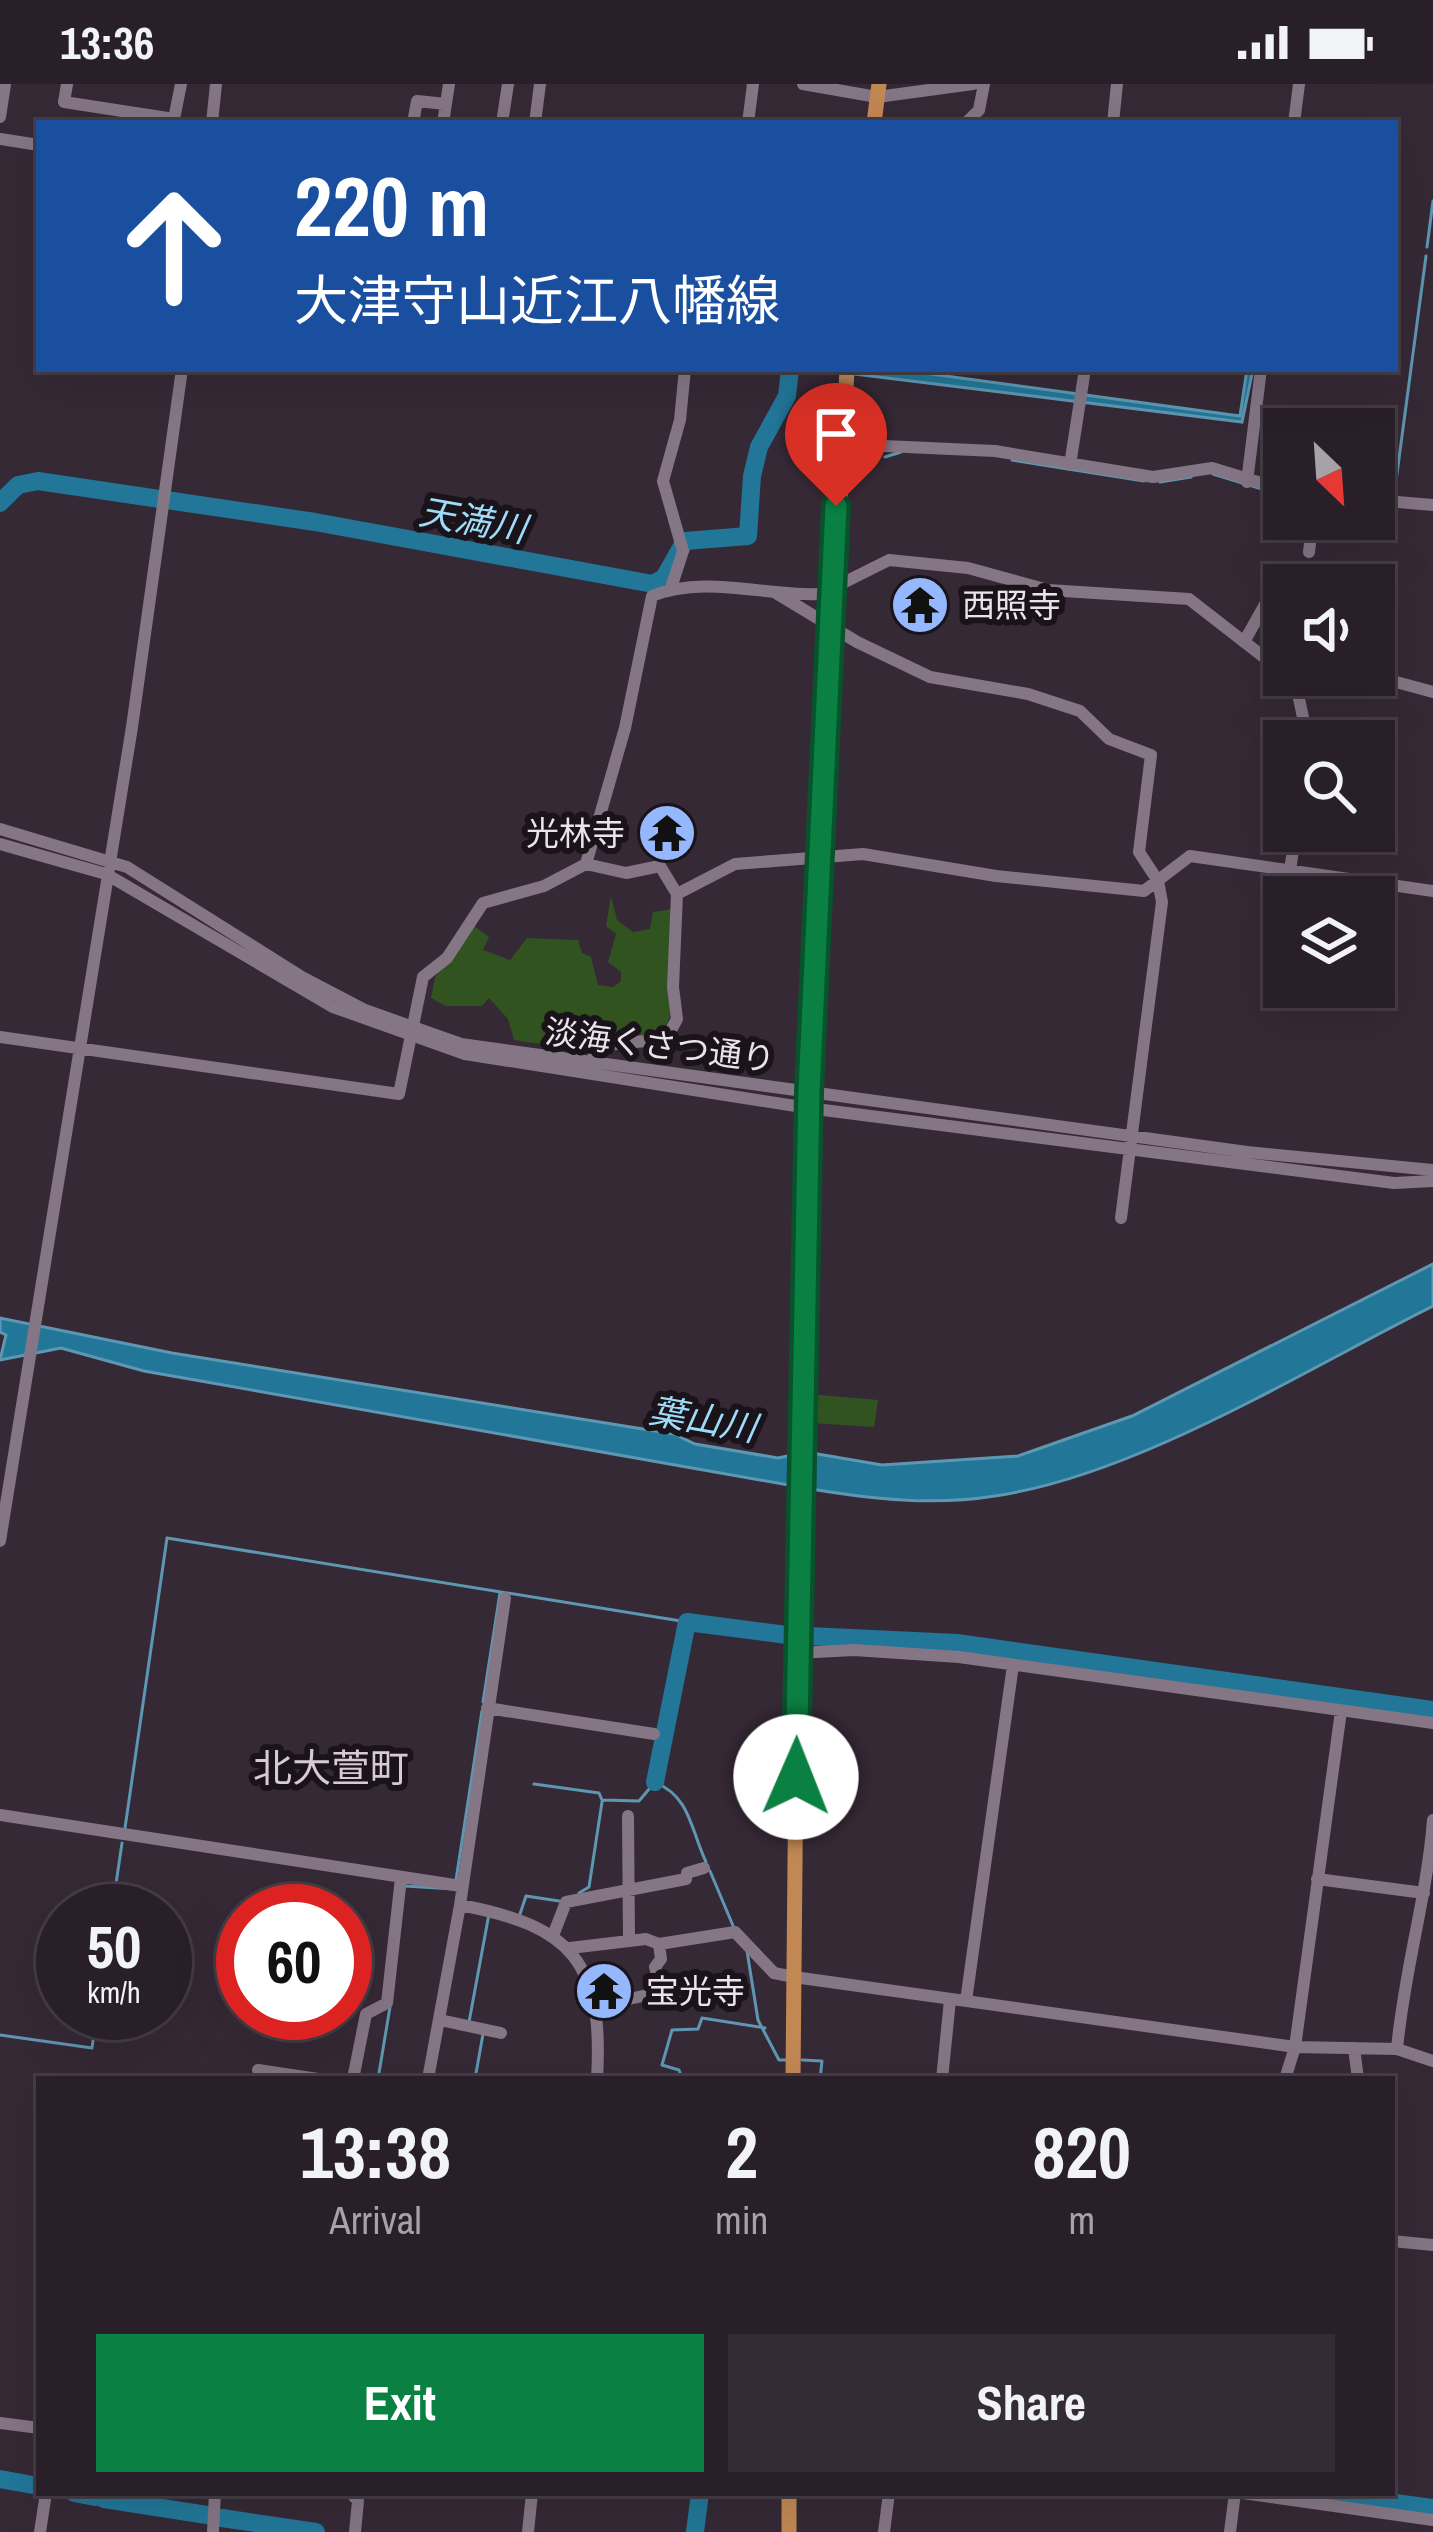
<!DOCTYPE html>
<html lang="en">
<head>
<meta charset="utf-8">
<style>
  :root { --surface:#281f28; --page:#342c34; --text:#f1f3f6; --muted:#a5a2a8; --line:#443d45; --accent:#0b8043 }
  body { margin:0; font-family:"Archivo Narrow","Noto Sans JP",sans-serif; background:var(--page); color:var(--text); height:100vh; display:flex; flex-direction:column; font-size:45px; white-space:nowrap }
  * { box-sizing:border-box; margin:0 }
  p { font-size:39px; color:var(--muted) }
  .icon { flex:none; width:66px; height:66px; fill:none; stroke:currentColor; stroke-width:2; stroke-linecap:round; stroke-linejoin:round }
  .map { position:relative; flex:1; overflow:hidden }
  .panel { position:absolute; left:36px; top:1992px; width:1359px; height:420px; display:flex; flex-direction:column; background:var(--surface); border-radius:0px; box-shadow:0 12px 48px #0002,0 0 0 3px var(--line) }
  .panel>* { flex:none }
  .hud { position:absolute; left:36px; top:36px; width:1362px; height:252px; border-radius:0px; box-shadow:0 12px 48px #0002,0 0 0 3px var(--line); background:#1a4fa0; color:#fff; overflow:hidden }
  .needle { width:78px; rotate:155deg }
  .fabs { position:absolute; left:1263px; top:324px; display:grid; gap:24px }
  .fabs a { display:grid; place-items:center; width:132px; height:132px; border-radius:0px; background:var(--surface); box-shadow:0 12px 48px #0002,0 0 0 3px var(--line); font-size:60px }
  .speed { position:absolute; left:36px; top:1800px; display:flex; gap:24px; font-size:60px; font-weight:700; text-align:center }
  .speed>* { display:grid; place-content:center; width:156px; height:156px; border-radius:50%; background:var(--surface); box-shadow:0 12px 48px #0002,0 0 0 3px var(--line); line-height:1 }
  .speed small { font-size:30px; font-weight:400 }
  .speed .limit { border:18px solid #d22; background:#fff; color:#111 }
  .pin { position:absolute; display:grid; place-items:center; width:102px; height:102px; color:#fff; margin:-123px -51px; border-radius:50% 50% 50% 0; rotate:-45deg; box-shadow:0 0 12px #0007 }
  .pin .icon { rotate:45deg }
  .me { position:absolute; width:132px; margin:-66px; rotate:1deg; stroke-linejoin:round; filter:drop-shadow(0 0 9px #0008) }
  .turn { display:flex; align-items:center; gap:42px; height:252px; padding:0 60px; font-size:54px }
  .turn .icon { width:156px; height:156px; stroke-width:2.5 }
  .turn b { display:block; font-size:84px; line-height:102px }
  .eta { display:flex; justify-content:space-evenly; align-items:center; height:204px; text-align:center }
  .eta b { font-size:72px; font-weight:700; line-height:84px }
  .primary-button { display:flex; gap:24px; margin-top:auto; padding:24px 60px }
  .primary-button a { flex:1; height:138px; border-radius:0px; background:var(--accent); color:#fff; font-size:48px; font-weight:700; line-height:138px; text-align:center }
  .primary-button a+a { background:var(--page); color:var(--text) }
  .status { display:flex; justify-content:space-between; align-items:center; height:84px; padding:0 60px; background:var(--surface); direction:ltr }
  .status svg { height:33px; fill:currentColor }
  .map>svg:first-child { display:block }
  .green { fill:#315320 }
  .water { fill:#279; stroke:#5e97b2; stroke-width:3 }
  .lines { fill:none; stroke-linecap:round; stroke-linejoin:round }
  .stream { stroke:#5e97b2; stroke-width:3 }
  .river { stroke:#279; stroke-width:18 }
  .minor { stroke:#857685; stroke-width:12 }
  .major { stroke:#c28854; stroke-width:15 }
  .route-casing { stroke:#07532c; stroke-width:30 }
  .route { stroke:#0b8043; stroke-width:21 }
  .labels { text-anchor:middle; stroke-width:12; stroke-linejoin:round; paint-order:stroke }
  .poi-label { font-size:33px; fill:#ebe2eb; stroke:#1a141a; text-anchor:start }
  .street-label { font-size:33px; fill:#ebe2eb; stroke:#1a141a }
  .water-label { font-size:36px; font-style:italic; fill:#9edbf9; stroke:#1a141a }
  .quarter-label { font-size:39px; fill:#d9c8d8; stroke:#1a141a }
</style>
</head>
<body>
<div class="status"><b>13:36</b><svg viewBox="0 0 49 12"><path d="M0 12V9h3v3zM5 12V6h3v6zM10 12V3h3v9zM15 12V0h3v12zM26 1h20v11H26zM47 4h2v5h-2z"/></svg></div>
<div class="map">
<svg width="1433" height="2448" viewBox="0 0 1433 2448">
  <rect width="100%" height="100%" fill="#362936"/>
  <!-- green -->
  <path class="green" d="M611,812L617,836L633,848L650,845L653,828L673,825L671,930L662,951C609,958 567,966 514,956L508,935L489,914L482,922H446L431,914L435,893L474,842L489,853L483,866L510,876L527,854L578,856L582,869L591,873L598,901L613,903L621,897V888L608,878L616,850L606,842Z
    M809,1310L878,1316L874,1343L810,1339Z"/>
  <!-- water -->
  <path class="water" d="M814,285H894L1240,332L1247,285H1253L1242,338Z
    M1433,1180V1222C1302,1287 1138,1391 995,1412C933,1422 872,1415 811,1405L144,1287L61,1264L0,1276L6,1251L0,1248V1234L172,1269L674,1350L695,1360L778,1374L806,1368L882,1381L1018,1372L1132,1332Z"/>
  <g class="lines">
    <!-- stream -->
    <path class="stream" d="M1427,163L1433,117
      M885,373L901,368
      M1012,376L1144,397
      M1213,390L1284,412
      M1160,398L1191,393
      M1394,412L1426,172
      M483,1618L500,1509
      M534,1700L599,1709L602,1716L639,1717L655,1698C691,1714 690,1744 706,1778
      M125,1744L167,1454L687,1538
      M710,1787L734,1844
      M456,1796L482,1627
      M405,1802L454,1805
      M579,1809L589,1803L602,1718
      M112,1827L122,1759
      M519,1833L526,1812L559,1817
      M747,1867L758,1936L779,1976H786
      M469,1938L489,1830
      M0,1951L92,1964L97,1929
      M802,1976L822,1977L820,1995
      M378,1995L390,1923
      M475,1995L483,1950
      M682,1995L679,1986L662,1981L672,1946L698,1945L702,1934L765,1944"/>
    <!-- river -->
    <path class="river" d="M0,419L18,401L38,397L315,438L653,500L664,494L685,457L748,452L752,392L759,363L787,312L790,285
      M655,1698L687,1538L787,1551L957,1559L1433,1626
      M0,2395L39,2402
      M74,2409L95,2413
      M1323,2409L1433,2424
      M104,2415L207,2431
      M222,2434L316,2448
      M695,2448L700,2409"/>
    <!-- minor -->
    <path class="minor" d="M67,0L64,18L174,35L181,0
      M803,0L877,13L973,0
      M0,33L5,0
      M212,39L216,0
      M413,39L417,17L446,20
      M443,39L449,0
      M502,39L508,0
      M535,39L540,0
      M748,39L753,0
      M966,39L979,26L984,0
      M1113,39L1117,0
      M1294,39L1299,0
      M0,55L39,61
      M840,360L995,367L1153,393L1212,384L1284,406
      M1070,381L1085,285
      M1247,398L1261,285
      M1374,416L1433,421
      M1309,468L1313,435
      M671,504L683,467L663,397L680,336L685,285
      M833,504L889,476L968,484L1048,506L1189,515L1265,574L1284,582
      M776,509L857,558L930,593L1028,610L1080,627L1109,655L1151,671L1139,768L1158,797L1162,818L1121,1134
      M1244,558L1267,517
      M1294,591L1308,657
      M1370,591L1433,608
      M0,745L127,783L302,893L365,926L461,960L1247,1068L1433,1086
      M0,760L106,790L333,923L465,970L808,1024L1394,1099L1433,1097
      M586,780L625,644L652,512C708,489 775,516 833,509
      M1290,786L1296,747
      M677,810L735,780L863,770L996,792L1144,807L1190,772L1433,807
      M0,953L399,1010L423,893L447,874L483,819L544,802L586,780L626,789L660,782L677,810L673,903L677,935L666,955L596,962L590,986
      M0,1457L132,643L182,285
      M796,1569L854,1566L959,1573L1433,1639
      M487,1624L654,1650
      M0,1731L461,1802
      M628,1732L629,1856
      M1317,1795L1424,1809
      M460,1821C572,1842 604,1878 597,1995
      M554,1849L566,1818L686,1795L687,1789L704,1784
      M570,1864L646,1855L659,1860L735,1848L774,1889L794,1893L1295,1963L1397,1965L1433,1977
      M966,1917L1013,1581
      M595,1922L662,1908L655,1883L661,1875L659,1860
      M440,1936L501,1949
      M1354,1964L1358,1995
      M1397,1965C1404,1887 1427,1813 1433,1736
      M258,1986L318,1995
      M353,1995L366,1930L387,1919L401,1794
      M428,1995L460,1821L505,1514
      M942,1995L950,1916
      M1285,1995L1295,1963L1341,1627
      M1392,2157L1433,2161
      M0,2339L39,2344
      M351,2409L358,2417L355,2448
      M1243,2409L1433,2436
      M40,2448L46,2409
      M213,2448L215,2409
      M528,2448L532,2409
      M884,2448L889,2409
      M1230,2448L1235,2409"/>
    <!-- major -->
    <path class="major" d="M874,39L879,0
      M793,1995L799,1349L809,1007L847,285
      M789,2448V2409"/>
  </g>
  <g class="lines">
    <defs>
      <path id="route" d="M796,1693L809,1007L836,422"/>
    </defs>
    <!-- route casing -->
    <use href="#route" class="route-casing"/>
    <!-- route -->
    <use href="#route" class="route"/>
  </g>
  <!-- icons -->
  <defs>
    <symbol id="temple-disc" viewBox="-11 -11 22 22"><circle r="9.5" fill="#94b7fd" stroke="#1a141a"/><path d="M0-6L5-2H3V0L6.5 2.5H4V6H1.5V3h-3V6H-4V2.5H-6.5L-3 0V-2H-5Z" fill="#111"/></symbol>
  </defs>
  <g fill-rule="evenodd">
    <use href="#temple-disc" x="887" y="488" width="66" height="66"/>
    <use href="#temple-disc" x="634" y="716" width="66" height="66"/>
    <use href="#temple-disc" x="571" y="1874" width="66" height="66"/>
  </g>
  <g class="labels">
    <!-- poi labels -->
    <g class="poi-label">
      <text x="962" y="533">西照寺</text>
      <text x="625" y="761" text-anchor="end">光林寺</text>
      <text x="646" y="1919">宝光寺</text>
    </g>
    <!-- street labels -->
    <g class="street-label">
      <text transform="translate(660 961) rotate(7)" y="12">淡海くさつ通り</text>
    </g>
    <!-- water labels -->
    <g class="water-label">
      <text transform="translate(473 436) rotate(10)" y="13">天満川</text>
      <text transform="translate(703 1335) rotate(10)" y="13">葉山川</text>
    </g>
    <!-- quarter labels -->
    <g class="quarter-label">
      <text x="331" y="1698">北大萱町</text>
    </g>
  </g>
</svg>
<div class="fabs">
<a><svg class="needle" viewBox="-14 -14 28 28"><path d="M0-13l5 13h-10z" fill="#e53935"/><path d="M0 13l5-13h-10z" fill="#a5a2a8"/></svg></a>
<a><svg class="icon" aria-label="sound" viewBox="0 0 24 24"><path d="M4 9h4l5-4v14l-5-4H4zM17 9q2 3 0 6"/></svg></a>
<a><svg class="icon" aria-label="search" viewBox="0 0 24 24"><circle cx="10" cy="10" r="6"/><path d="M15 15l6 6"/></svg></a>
<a><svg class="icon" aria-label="layers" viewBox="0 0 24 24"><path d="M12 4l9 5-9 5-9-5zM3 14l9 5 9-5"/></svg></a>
</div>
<div class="speed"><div>50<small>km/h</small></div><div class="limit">60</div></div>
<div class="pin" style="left:836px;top:422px;background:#d93025"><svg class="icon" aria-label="arrive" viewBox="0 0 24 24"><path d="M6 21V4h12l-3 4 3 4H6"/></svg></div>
<svg class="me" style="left:796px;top:1693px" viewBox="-20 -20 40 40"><circle r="19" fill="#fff"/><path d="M0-13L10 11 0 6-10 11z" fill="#0b8043"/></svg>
<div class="hud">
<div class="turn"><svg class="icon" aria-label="ahead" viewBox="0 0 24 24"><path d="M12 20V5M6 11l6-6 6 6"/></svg><div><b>220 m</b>大津守山近江八幡線</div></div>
</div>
<section class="panel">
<div class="eta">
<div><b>13:38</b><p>Arrival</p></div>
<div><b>2</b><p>min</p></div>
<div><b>820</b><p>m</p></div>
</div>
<div class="primary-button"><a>Exit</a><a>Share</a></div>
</section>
</div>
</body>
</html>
